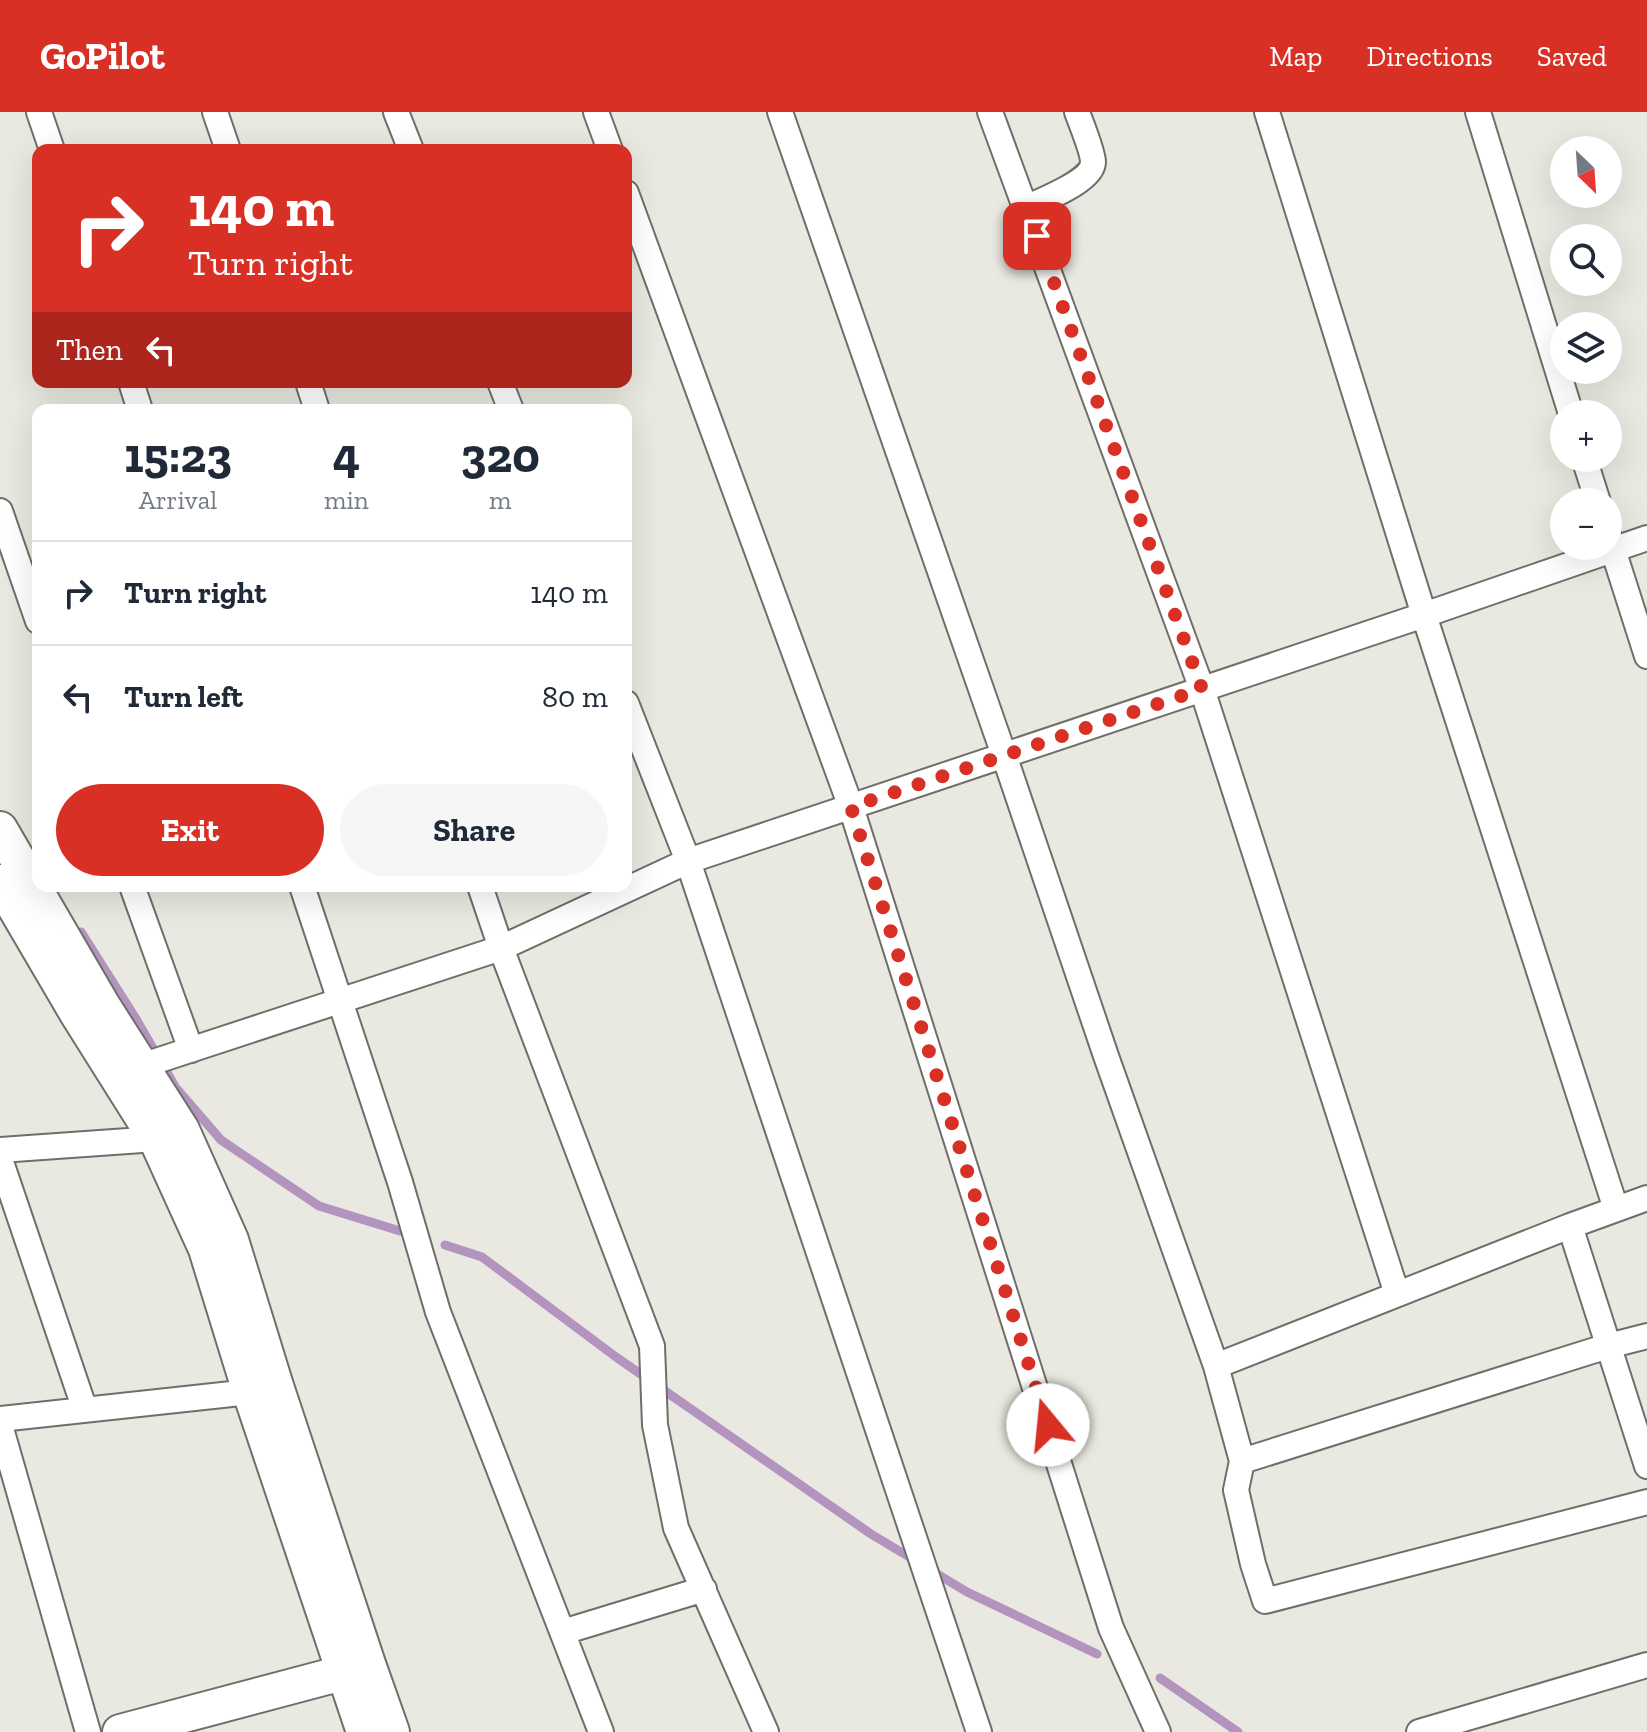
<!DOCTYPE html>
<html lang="en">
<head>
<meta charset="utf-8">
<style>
  :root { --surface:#fff; --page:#f6f6f7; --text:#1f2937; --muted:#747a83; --line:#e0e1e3; --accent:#d93025 }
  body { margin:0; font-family:"Zilla Slab",serif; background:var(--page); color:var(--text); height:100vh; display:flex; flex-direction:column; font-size:30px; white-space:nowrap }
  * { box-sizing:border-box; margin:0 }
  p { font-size:26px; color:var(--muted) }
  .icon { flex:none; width:44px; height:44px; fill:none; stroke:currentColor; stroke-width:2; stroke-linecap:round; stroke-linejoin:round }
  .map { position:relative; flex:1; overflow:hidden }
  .drawer { position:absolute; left:32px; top:292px; width:600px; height:488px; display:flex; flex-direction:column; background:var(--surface); border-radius:16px; box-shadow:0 8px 32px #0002 }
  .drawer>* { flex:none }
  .guide { position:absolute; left:32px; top:32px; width:600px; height:244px; border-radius:16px; box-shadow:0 8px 32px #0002; background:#d93025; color:#fff; overflow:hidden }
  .needle { width:52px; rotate:155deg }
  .buttons { position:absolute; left:1550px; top:24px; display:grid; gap:16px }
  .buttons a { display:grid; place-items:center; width:72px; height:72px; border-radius:50%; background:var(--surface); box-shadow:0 8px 32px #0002; font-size:40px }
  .pin { position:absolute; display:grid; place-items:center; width:68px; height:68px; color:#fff; margin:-34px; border-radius:16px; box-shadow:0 4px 12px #0006 }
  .me { position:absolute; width:88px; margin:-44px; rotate:343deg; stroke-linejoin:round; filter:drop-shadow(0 0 6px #0008) }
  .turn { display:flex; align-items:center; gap:28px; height:168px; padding:0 24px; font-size:36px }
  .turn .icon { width:104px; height:104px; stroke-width:2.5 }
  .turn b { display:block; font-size:56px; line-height:68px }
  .then { display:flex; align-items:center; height:76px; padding:0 24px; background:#0003; gap:16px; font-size:30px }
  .eta { display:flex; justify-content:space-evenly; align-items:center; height:136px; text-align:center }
  .eta b { font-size:48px; font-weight:700; line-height:56px }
  .action { display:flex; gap:16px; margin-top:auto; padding:16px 24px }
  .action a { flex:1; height:92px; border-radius:48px; background:var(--accent); color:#fff; font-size:32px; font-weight:700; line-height:92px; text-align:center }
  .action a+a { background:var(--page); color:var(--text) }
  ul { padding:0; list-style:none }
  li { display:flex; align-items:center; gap:24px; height:104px; padding:0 24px; border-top:2px solid var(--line) }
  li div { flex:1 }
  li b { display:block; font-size:30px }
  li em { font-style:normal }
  header { display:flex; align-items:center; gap:48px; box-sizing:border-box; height:112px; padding:0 40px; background:var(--accent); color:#fff }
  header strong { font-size:38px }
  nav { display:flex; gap:44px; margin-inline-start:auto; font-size:28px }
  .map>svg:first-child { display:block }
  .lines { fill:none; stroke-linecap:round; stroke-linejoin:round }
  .stream { stroke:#b294be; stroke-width:9 }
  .street-casing { stroke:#6f6e68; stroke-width:28 }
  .secondary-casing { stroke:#6f6e68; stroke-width:38 }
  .street { stroke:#fff; stroke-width:24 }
  .secondary { stroke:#fff; stroke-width:34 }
  .route { stroke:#d93025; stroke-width:14; stroke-dasharray:0 25.2 }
</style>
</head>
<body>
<header>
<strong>GoPilot</strong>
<nav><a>Map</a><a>Directions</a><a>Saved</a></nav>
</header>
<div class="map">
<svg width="1647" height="1620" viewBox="0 0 1647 1620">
  <rect width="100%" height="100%" fill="#e9e9e1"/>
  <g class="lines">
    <!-- stream -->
    <path class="stream" d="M81,820L136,907L176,976L221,1028L319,1094L400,1119
      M445,1133L482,1145L616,1245L871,1422L916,1449
      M929,1457L967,1480L1097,1542
      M1160,1566L1238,1620"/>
    <defs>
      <path id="street" d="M39,0L52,38
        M215,0L228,38
        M396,0L411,38
        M596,0L610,38
        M780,0L1004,643L1106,944L1216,1254
        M990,0L1202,577L1397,1182
        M1267,0L1424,503L1616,1097
        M1478,0L1571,302
        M626,81L851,695L1111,1516L1158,1620
        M1026,96C1042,88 1093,69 1093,50C1093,40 1081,11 1077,0
        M131,270L140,298
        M308,270L317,298
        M500,270L511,298
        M1584,346L1598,390
        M0,399L38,509
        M1609,425L1647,544
        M626,591L688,749L979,1620
        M132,774L191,938
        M302,774L400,1070L438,1200L601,1620
        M480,774L501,836L652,1234L655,1313L676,1416L766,1620
        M131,962L141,954L501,836L688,749L1424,503L1647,426
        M0,1038L156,1027
        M0,1047L85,1298
        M1647,1086L1570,1114L1647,1354
        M1570,1114L1216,1254L1242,1349L1608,1234L1647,1224
        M0,1307L250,1280
        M0,1313L88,1620
        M1242,1349L1236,1378L1253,1452L1265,1489L1647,1390
        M563,1520L704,1477
        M1419,1620L1647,1553"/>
      <path id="secondary" d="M0,717L103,894L182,1018L231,1128L275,1271L368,1552L392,1620
        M0,770L78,903L156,1027L206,1137L250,1280L364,1620
        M120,1620L342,1561"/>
    </defs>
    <!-- street casing -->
    <use href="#street" class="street-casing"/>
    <!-- secondary casing -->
    <use href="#secondary" class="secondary-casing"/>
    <!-- street -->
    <use href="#street" class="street"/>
    <!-- secondary -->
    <use href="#secondary" class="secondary"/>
  </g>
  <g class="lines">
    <!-- route -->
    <path class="route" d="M1037,124L1202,577L851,695L1048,1313"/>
  </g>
</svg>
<div class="buttons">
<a><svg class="needle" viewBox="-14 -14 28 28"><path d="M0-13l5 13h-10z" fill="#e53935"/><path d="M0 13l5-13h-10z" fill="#747a83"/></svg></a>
<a><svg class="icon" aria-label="search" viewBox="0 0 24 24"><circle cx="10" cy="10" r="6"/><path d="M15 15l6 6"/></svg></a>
<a><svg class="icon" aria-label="layers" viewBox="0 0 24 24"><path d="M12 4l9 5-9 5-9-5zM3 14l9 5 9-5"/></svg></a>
<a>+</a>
<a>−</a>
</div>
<div class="pin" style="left:1037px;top:124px;background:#d93025"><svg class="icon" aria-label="arrive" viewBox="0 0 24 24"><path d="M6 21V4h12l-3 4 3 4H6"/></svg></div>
<svg class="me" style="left:1048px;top:1313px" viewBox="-20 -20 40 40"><circle r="19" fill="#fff"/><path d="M0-13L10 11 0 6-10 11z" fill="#d93025"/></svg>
<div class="guide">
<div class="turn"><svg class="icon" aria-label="right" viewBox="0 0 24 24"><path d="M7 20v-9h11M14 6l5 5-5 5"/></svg><div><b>140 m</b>Turn right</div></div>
<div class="then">Then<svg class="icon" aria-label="left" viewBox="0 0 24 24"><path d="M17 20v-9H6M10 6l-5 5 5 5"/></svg></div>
</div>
<section class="drawer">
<div class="eta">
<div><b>15:23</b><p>Arrival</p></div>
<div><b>4</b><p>min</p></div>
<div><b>320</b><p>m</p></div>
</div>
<ul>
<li><svg class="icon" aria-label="right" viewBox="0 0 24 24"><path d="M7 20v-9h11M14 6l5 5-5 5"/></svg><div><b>Turn right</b></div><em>140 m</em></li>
<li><svg class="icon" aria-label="left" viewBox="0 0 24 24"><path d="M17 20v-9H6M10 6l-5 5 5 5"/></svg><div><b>Turn left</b></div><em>80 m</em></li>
</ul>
<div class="action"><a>Exit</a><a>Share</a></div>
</section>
</div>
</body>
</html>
